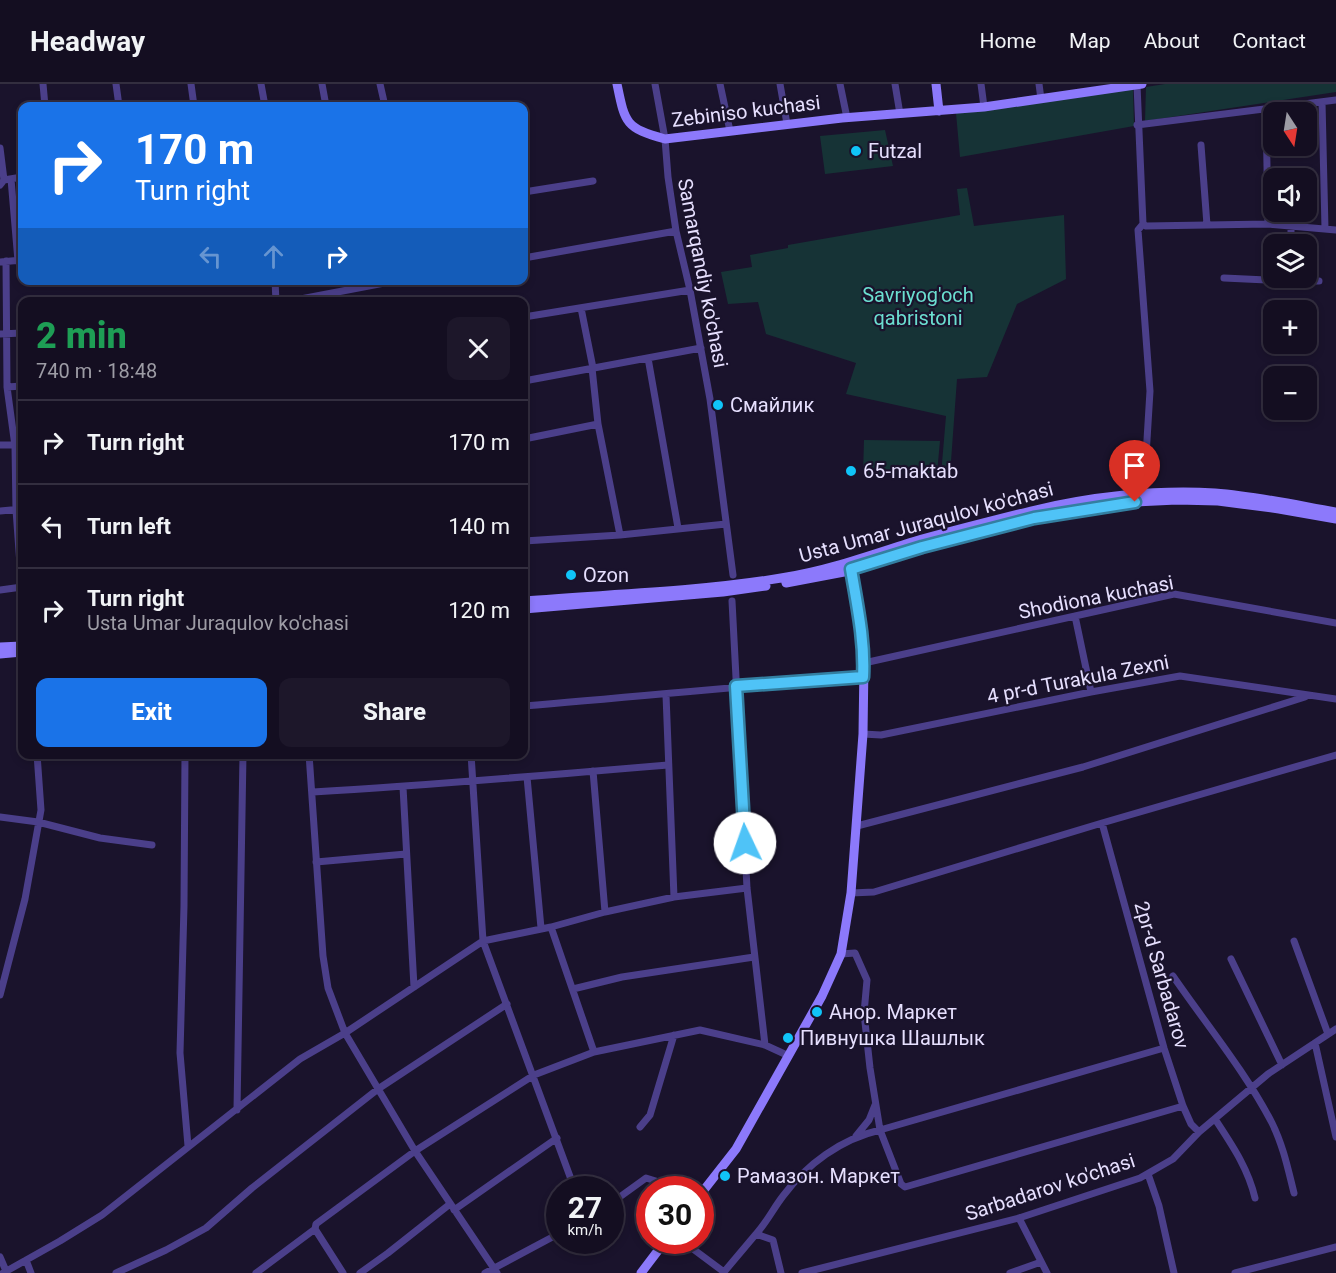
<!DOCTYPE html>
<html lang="en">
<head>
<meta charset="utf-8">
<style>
  :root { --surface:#140e21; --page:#1d172a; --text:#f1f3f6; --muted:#9d9ca5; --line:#332e3f; --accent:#1a73e8 }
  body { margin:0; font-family:Roboto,sans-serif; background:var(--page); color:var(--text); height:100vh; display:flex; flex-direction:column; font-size:22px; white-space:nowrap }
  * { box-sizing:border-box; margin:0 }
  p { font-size:20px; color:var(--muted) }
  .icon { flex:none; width:33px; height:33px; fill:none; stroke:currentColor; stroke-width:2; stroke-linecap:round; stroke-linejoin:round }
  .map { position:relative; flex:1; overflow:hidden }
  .sheet { position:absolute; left:18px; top:213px; width:510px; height:462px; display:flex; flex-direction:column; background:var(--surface); border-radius:12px; box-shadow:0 3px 9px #0003,0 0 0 2px var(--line) }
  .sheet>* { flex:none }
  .hud { position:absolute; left:18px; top:18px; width:510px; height:183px; border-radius:12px; box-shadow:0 3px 9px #0003,0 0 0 2px var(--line); background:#1a73e8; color:#fff; overflow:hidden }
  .needle { width:39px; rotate:168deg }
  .tools { position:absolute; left:1263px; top:18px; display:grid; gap:12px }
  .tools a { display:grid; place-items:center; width:54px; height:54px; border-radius:12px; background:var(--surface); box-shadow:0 3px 9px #0003,0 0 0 2px var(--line); font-size:30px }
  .speed { position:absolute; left:546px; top:1092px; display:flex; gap:12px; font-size:30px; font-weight:700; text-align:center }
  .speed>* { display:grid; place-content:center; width:78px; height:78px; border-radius:50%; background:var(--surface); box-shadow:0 3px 9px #0003,0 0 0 2px var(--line); line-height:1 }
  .speed small { font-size:15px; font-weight:400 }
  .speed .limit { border:9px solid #d22; background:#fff; color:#111 }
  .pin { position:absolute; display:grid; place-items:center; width:51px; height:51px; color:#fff; margin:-62px -26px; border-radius:50% 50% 50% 0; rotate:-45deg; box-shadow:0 0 6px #0007 }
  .pin .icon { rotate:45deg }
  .me { position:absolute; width:66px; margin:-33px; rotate:357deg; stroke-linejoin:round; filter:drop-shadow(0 0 4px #0008) }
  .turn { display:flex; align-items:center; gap:21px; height:126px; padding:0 18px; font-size:27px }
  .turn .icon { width:78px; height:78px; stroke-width:2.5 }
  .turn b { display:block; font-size:42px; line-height:51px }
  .lanes { display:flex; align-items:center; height:57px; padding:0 18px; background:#0003; justify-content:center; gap:30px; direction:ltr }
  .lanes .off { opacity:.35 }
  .round { display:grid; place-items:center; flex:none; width:63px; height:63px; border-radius:12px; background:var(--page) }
  .head { display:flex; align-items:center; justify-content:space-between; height:102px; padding:0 18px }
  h1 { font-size:36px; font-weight:800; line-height:45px; color:#1e9e55 }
  .button { display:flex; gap:12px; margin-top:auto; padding:12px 18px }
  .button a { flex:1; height:69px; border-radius:12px; background:var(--accent); color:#fff; font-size:24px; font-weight:800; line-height:69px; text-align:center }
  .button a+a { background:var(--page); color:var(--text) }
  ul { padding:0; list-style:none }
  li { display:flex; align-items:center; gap:18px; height:84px; padding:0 18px; border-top:2px solid var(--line) }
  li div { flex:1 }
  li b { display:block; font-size:22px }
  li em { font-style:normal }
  header { display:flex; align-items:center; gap:36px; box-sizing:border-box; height:84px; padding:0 30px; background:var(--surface); border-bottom:2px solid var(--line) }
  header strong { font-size:28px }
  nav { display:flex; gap:33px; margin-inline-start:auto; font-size:21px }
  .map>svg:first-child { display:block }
  .green { fill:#163336 }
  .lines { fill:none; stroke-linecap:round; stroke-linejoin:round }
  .street { stroke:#4b3f8a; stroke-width:7 }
  .secondary { stroke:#8c79fb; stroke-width:9 }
  .route-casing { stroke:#337fa1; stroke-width:15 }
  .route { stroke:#4fc3f7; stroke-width:10 }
  .poi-dot { fill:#10c4f8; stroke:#1a132c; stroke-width:2 }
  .labels { text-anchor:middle; stroke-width:4.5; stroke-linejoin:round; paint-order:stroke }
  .street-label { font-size:20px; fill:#e6dffe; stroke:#1a132c }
  .poi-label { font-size:20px; fill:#e6dffe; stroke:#1a132c; text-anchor:start }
  .park-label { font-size:20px; fill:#6bded0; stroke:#1a132c }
</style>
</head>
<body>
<header>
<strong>Headway</strong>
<nav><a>Home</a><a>Map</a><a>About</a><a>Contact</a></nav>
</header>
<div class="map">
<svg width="1336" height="1189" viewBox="0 0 1336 1189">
  <rect width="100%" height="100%" fill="#1a132c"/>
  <!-- green -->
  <path class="green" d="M1165,0H1336V8L1145,37L1146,3Z
    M1133,5L1134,42L960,73L956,29Z
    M885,46L893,82L825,90L820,52Z
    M967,104L974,142L1064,131L1066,195L1017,220L987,293L957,295L950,391H941L946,332L846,310L856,279L766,250L758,218L728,220L721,188L752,183L750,171L788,164V161L960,131L957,105Z
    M864,356L940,357L937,389L863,391Z"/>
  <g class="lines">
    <!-- street -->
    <path class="street" d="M43,0L45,22
      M116,0L119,22
      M191,0L194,22
      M261,0L265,22
      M322,0L326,22
      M380,0L385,22
      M655,0L665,55L668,93L676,147L690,206L710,315L733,491
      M720,0L730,47
      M780,0L787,40
      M840,0L847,34
      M895,0L900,30
      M981,0L984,23
      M1039,0L1041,15
      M1137,1L1143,140L1138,146L1150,307L1146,372V399
      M1322,18L1325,145
      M1266,25L1268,140
      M1137,41L1336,16
      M1201,61L1207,141
      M0,64L4,96
      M11,95L18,177
      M0,101L4,96L22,93
      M524,108L593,97
      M1143,140L1146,142L1268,140L1336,146
      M1291,160V142
      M524,174L676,147
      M6,177L7,303L15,362L16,426L22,508
      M0,178L22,176
      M1224,194L1286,197L1289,194
      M1289,195L1295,197H1319
      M275,196L276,218
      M285,218L400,196
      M581,224L593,284
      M524,233L690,206
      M0,250L22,249
      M648,274L678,444
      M592,284L598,340L620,451
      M524,297L701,264
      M7,303L22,302
      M524,355L598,340
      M0,361H22
      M0,427L22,425
      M524,457L620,451L726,440
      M0,506L22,503
      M732,517L747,804L765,961
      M1075,532L1091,608
      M864,579L1174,510L1336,539
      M666,611L674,813
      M524,622C637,613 750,601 863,593
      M863,650L881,651L1091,608L1180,592L1336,615
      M185,670L184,822L180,969L188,1062
      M309,670L323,872L328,904L345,949L415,1067L497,1189
      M471,670L483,857L575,1106
      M593,687L605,828
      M527,693L541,844
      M403,703L414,903
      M313,708C431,701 550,691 668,681
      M0,733L38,738L100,754L152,761
      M1102,739L1164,964L1183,1022L1191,1040L1199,1048
      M857,742L1083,683L1305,613
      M316,778L406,770
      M851,809L874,808L1102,739L1336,671
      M551,843L594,968
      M1294,857L1328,950
      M841,870L855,869L867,896L864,929L870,984L880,1046L1164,964
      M1231,875L1282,981
      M1173,892C1206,940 1245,987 1272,1039C1283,1061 1288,1085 1294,1109
      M573,905L622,893L754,873
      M0,911L25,815L41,726L37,670
      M1315,959L1336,1053
      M237,1026L243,670
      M1215,1035C1232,1061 1248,1084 1255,1114
      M640,1043L650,1031L674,951
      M856,1052L869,1036L875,1021
      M1148,1090L1159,1122L1174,1189
      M610,1120L646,1094L685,1106
      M454,1126L557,1054
      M1019,1134L1047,1189
      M315,1145L343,1189
      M756,1150C767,1138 773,1125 783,1112C807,1080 841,1055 880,1046L901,1100L905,1103L1183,1022
      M681,1156L724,1188L756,1150L773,1156L781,1189
      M0,1173L6,1187
      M26,1176L31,1189
      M3,1189L60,1157L102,1131L300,975L345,949L483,857L551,843L605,828L674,813L747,804
      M116,1189L166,1166L206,1144L252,1104L378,1005L507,920
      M256,1189L315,1145L316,1140L415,1067L534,991L594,968L700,946L765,961L789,972
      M360,1189L388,1169L450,1120
      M485,1189L560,1149
      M802,1189L1019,1134L1140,1094L1173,1075L1199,1048L1268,990L1336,945
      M1010,1189L1041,1178
      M1235,1189L1336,1163"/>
    <!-- secondary -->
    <path class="secondary" d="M617,0C625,39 625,44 665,55L842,34L984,23L1142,0
      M936,0L939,27
      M786,499L844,488L922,463L1034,434L1135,418L1177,416L1218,417L1279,425L1336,435
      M524,517C609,510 696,508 781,494C826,487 869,472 912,458C951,447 991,437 1031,427C1088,413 1156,405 1215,409C1256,412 1296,421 1336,428
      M524,525L723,508L766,502
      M0,563L22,562
      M0,570L22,568
      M700,1111L736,1065L822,912L841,870L851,809L863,650L864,579L857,514L851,482
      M641,1189L666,1156"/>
  </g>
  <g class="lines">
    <defs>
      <path id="route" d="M745,759L736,602L863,593C865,557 857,521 851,485L922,463L1034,434L1135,418"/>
    </defs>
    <!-- route casing -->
    <use href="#route" class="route-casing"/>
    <!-- route -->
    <use href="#route" class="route"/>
  </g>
  <!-- markers -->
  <g class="poi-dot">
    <circle cx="856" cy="67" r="6"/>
    <circle cx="718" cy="321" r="6"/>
    <circle cx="851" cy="387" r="6"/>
    <circle cx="571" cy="491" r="6"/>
    <circle cx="817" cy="928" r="6"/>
    <circle cx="788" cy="954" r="6"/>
    <circle cx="725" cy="1092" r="6"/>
  </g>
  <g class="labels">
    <!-- street labels -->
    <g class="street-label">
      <text transform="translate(746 27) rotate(-7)" y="7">Zebiniso kuchasi</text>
      <text transform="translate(703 189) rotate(79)" y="7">Samarqandiy ko'chasi</text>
      <text transform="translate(926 438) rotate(-15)" y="7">Usta Umar Juraqulov ko'chasi</text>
      <text transform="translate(1096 513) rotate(-11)" y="7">Shodiona kuchasi</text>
      <text transform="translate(1078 595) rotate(-11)" y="7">4 pr-d Turakula Zexni</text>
      <text transform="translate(1162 891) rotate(74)" y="7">2pr-d Sarbadarov</text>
      <text transform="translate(1050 1103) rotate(-18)" y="7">Sarbadarov ko'chasi</text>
    </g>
    <!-- poi labels -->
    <g class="poi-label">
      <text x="868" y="74">Futzal</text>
      <text x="730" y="328">Смайлик</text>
      <text x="863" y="394">65-maktab</text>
      <text x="583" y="498">Ozon</text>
      <text x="829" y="935">Анор. Маркет</text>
      <text x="800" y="961">Пивнушка Шашлык</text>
      <text x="737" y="1099">Рамазон. Маркет</text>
    </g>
    <!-- park labels -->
    <g class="park-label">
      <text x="918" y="218">Savriyog'och<tspan x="918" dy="23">qabristoni</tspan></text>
    </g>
  </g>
</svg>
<div class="tools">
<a><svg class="needle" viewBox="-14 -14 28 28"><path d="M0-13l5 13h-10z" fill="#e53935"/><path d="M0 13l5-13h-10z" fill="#9d9ca5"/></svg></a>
<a><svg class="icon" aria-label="sound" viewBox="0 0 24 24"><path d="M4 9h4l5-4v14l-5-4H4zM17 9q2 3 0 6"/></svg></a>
<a><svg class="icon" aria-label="layers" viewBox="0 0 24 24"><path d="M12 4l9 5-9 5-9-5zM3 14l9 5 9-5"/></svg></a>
<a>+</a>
<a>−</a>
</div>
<div class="speed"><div>27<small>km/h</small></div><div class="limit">30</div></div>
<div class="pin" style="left:1135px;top:418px;background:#d93025"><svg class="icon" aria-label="arrive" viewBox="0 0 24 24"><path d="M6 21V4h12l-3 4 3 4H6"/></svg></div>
<svg class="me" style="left:745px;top:759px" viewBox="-20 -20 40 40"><circle r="19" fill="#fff"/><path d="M0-13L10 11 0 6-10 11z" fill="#4fc3f7"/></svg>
<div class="hud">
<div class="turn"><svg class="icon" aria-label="right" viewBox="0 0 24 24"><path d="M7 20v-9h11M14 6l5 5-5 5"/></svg><div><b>170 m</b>Turn right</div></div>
<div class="lanes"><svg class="icon off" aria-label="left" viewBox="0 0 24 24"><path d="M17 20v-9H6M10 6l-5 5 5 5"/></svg><svg class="icon off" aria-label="ahead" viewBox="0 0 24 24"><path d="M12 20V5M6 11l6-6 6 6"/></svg><svg class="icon" aria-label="right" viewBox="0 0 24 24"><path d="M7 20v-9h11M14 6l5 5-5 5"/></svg></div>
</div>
<section class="sheet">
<div class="head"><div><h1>2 min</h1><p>740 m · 18:48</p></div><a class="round"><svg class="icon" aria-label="close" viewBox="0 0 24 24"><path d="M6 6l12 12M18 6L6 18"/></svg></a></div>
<ul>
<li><svg class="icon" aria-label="right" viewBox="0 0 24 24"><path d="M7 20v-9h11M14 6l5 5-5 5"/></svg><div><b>Turn right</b></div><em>170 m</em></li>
<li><svg class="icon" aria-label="left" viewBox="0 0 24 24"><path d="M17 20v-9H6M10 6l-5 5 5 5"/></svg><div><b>Turn left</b></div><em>140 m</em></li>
<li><svg class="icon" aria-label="right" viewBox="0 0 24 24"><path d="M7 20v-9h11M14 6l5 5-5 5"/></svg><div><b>Turn right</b><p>Usta Umar Juraqulov ko'chasi</p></div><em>120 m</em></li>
</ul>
<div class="button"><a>Exit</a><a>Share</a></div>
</section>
</div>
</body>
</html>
